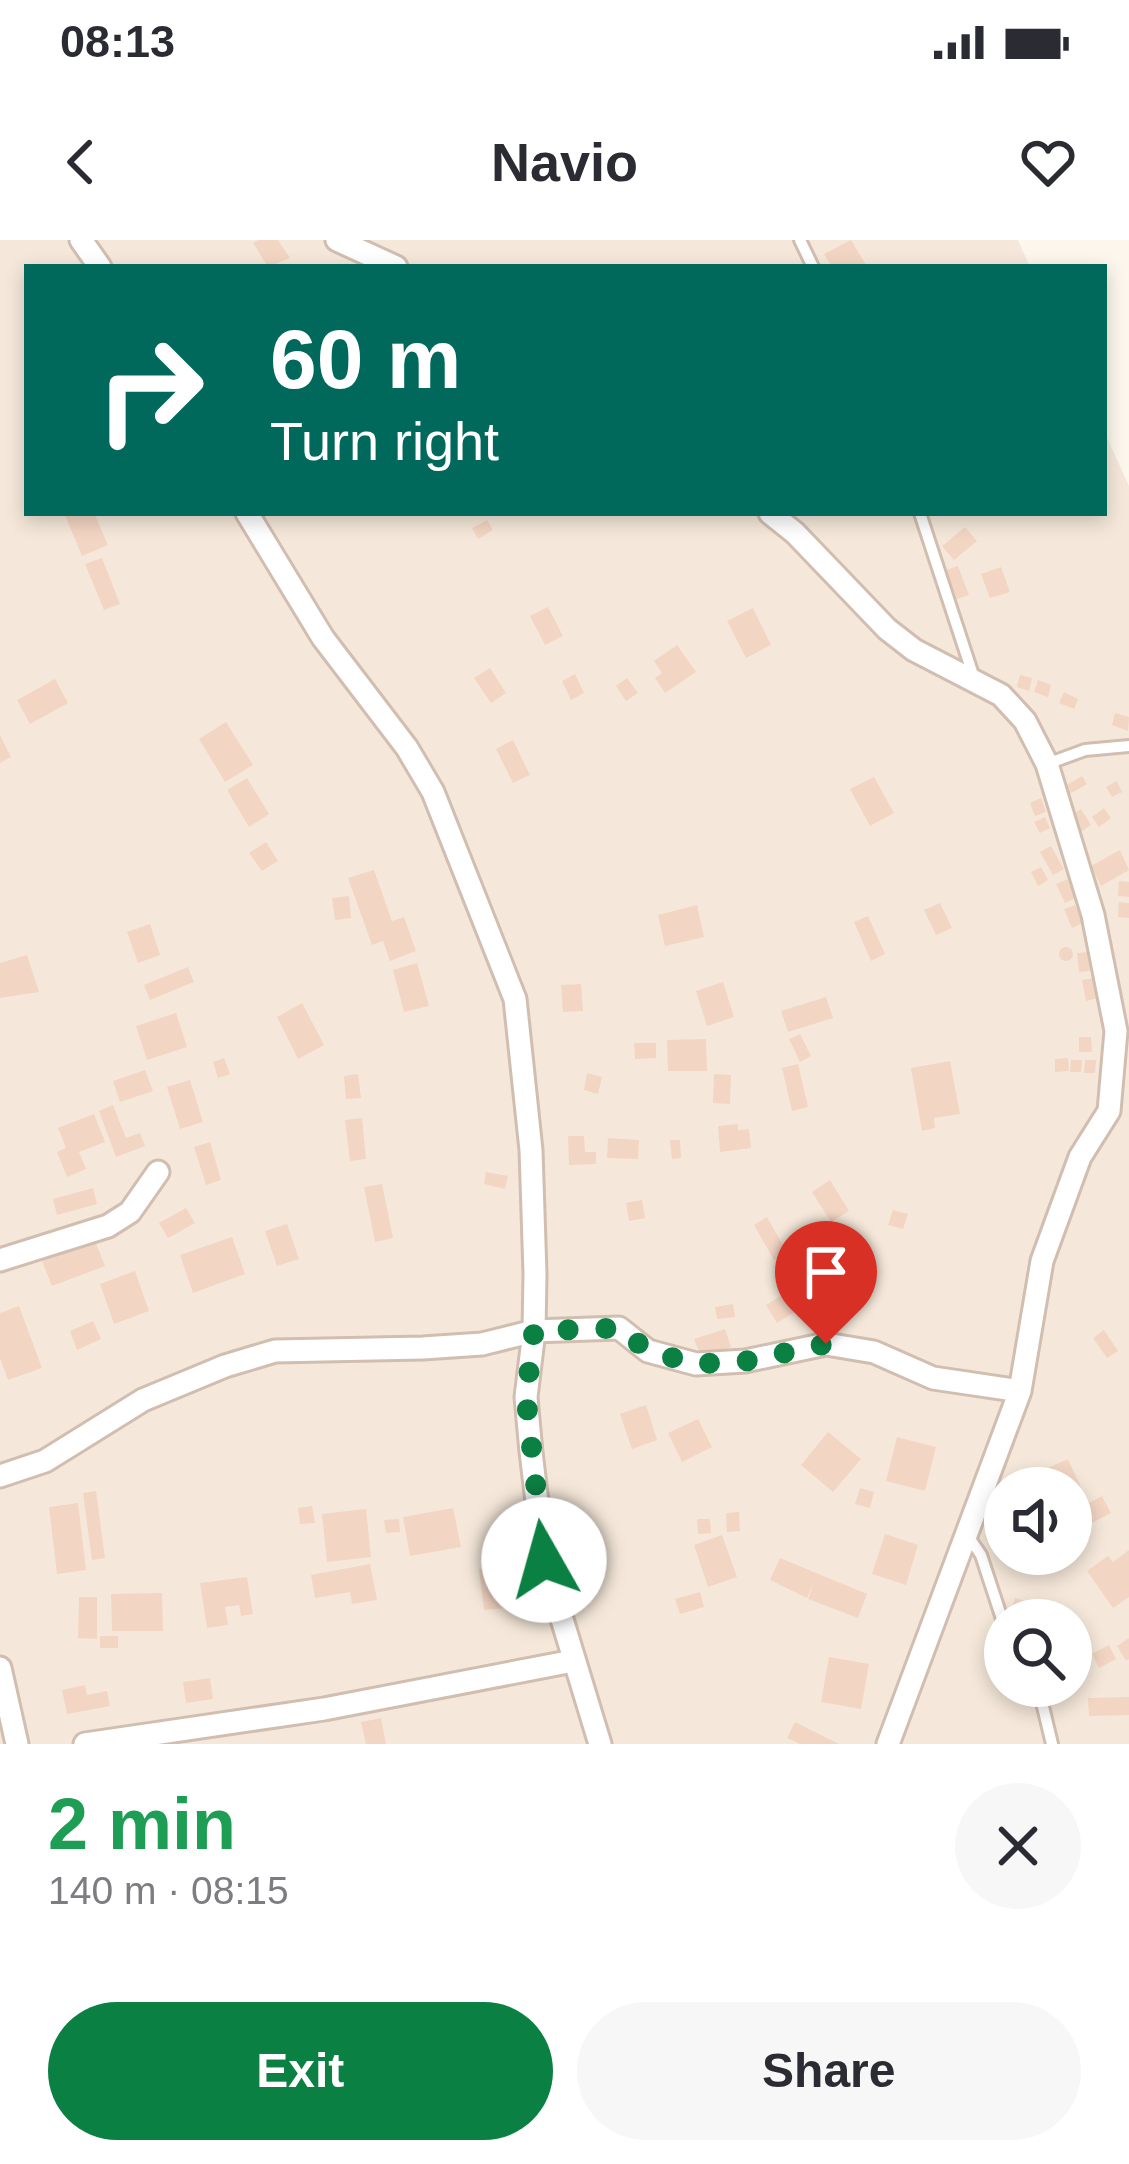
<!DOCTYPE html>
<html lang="en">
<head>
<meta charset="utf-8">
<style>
  :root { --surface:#fff; --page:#f7f7f7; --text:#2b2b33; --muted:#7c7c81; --accent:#0b8043 }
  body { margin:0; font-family:Helvetica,sans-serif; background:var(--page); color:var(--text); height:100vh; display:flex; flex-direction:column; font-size:45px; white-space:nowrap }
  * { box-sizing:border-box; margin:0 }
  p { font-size:39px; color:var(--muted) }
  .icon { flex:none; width:66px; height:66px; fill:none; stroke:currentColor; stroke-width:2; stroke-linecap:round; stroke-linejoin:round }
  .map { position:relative; height:1504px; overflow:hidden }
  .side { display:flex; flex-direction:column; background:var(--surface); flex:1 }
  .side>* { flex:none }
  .banner { position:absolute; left:24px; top:24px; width:1083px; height:252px; border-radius:0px; box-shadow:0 6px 18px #0003; background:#00695c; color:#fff; overflow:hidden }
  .tools { position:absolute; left:984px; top:1227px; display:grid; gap:24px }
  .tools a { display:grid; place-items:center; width:108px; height:108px; border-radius:50%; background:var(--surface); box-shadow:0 6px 18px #0003; font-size:60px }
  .pin { position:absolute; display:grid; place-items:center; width:102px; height:102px; color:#fff; margin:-123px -51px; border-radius:50% 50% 50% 0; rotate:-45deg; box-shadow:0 0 12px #0007 }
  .pin .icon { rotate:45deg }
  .me { position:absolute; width:132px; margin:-66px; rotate:353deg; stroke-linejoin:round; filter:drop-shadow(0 0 9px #0008) }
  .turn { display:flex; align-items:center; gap:42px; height:252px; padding:0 48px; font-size:54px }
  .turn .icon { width:156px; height:156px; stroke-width:2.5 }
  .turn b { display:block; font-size:84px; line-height:102px }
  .round { display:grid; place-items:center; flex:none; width:126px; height:126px; border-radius:63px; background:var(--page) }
  .overview { display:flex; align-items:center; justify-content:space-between; height:204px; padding:0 48px }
  h1 { font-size:72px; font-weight:600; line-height:90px; color:#1e9e55 }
  .action { display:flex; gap:24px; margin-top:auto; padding:24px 48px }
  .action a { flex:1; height:138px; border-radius:72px; background:var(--accent); color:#fff; font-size:48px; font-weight:600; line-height:138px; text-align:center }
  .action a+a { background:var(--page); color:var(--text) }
  .status { display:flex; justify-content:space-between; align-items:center; height:84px; padding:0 60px; background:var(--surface); direction:ltr }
  .status svg { height:33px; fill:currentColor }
  header { display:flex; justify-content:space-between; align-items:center; height:156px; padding:0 48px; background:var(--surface); font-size:54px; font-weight:600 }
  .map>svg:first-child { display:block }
  .residential { fill:#f5e8da; fill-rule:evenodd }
  .building { fill:#f3d5c3 }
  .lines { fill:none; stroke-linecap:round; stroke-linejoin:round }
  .service-casing { stroke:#d1beb0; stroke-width:16 }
  .minor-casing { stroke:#d1beb0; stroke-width:27 }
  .service { stroke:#fff; stroke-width:10 }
  .minor { stroke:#fff; stroke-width:21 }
  .route { stroke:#0b8043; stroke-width:21; stroke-dasharray:0 37.8 }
</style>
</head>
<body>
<div class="status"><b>08:13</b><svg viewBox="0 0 49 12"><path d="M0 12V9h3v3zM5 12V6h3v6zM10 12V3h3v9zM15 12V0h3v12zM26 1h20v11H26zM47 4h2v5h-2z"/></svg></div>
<header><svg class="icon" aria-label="back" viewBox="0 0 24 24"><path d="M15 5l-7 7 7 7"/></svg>Navio<svg class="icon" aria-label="heart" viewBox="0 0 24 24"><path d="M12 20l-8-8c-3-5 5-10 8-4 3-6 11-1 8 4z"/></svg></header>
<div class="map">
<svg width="1129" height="1504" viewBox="0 0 1129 1504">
  <rect width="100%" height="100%" fill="#fdf6ec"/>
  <!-- residential -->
  <path class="residential" d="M0,0H1018L1030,27H27V273H1104V191L1129,246V1504H0ZM1005,1248H1071V1314H1005ZM1005,1380H1071V1446H1005Z"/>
  <!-- building -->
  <path class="building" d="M258,0H278L290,18L268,27L253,3Z
    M851,0L866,25L832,27L824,14Z
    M70,273H94L108,305L82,316L65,275Z
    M487,280L493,290L478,299L472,288Z
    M965,287L977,301L954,320L942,306Z
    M102,318L120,364L104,370L85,324Z
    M958,326L969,355L957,359L946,330Z
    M1001,327L1010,352L990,358L981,334Z
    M548,367L563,396L545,405L530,376Z
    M753,368L771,405L746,418L727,381Z
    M677,405L696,432L665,453L655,438L662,433L654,421Z
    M490,428L506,453L491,463L474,438Z
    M575,434L584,453L571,460L562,441Z
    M1020,435L1032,438L1029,451L1017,447Z
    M627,438L638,453L626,461L616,446Z
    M55,439L68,463L30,484L17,460Z
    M1038,440L1051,445L1048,457L1034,452Z
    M1064,452L1078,459L1074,469L1059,463Z
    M1115,473L1129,477L1128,491L1112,485Z
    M226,482L253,525L225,542L199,499Z
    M0,495L11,517L0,523Z
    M513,500L530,535L513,543L496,509Z
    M1082,536L1087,544L1070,554L1065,546Z
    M874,537L894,573L870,586L850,549Z
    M247,538L269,574L249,587L227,550Z
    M1117,541L1122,552L1112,557L1106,547Z
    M1041,558L1046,572L1035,576L1030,563Z
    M1104,568L1111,578L1099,587L1092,577Z
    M1081,569L1091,585L1075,596L1069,588L1076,583L1071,575Z
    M1045,577L1050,588L1040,593L1034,582Z
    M266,602L278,621L262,631L249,613Z
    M1051,606L1064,629L1053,635L1040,612Z
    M1120,610L1129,630L1101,646L1091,626Z
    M1041,627L1048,640L1038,646L1031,632Z
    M374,630L392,681L404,677L416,711L390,721L383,701L372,705L348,638Z
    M1068,639L1076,658L1065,663L1056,644Z
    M1119,641L1129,642V657L1118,656Z
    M349,656L351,678L335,680L332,658Z
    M1119,662L1129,663V678L1118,677Z
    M940,663L952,688L936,695L924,670Z
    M697,665L704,697L665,706L658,675Z
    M1075,665L1083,683L1072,688L1064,669Z
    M868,676L885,714L871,721L854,682Z
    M150,684L160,715L138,723L127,692Z
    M1059 714a7 7 0 1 1 14 0a7 7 0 1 1-14 0Z
    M1088,712L1090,731L1079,732L1077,713Z
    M27,715L39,752L0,758V723Z
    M417,723L429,766L404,772L393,730Z
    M188,727L194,742L150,760L144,745Z
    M1095,738L1099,758L1086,761L1082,740Z
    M723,742L734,777L707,786L696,751Z
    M581,744L583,771L563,772L561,745Z
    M826,757L833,778L788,792L781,771Z
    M302,763L324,805L298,819L277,777Z
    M176,773L187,807L147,820L136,786Z
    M800,794L811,816L800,822L789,799Z
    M1079,797H1091L1092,812H1079Z
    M706,799L707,831H668L667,800Z
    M634,803H656V818L635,819Z
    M224,818L230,834L218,838L213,822Z
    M1068,818L1069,831L1055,832V819Z
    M1071,820H1082L1081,832H1070Z
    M1085,820H1096L1095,833H1084Z
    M950,821L960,874L934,878L935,888L922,891L911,828Z
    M798,824L808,867L792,871L782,828Z
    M145,830L153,851L120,862L113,841Z
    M587,833L602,837L598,854L584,850Z
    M358,834L361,858L346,859L344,836Z
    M714,834L731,835L730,864L713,863Z
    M190,840L203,882L180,889L167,847Z
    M113,865L126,898L140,893L145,906L116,917L99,871Z
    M94,874L105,902L79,912L86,929L67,937L57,912L66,908L58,888Z
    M362,878L366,919L350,921L345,880Z
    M738,884V890L749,889L751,908L720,912L718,886Z
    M568,896H584L585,912H596V924L569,925Z
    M608,898L639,900L638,919L607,918Z
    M670,900H680L681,918L672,919Z
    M210,902L221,940L206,945L194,907Z
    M486,932L508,936L505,949L484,944Z
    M830,940L849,971L831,982L812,952Z
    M382,944L393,998L375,1002L364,947Z
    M93,948L97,964L57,975L53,959Z
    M642,960L645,978L629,981L626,963Z
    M186,968L195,983L168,998L159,983Z
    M893,970L908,974L903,989L888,985Z
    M767,977L787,1012L774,1020L754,985Z
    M287,984L299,1019L277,1026L265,991Z
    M232,997L245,1034L193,1053L180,1015Z
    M95,1001L105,1026L52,1046L42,1021Z
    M792,1023L800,1038L787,1045L779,1030Z
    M135,1031L149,1071L114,1084L100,1044Z
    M795,1047L806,1065L777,1083L766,1065Z
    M733,1064L735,1077L717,1079L715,1067Z
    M19,1066L42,1128L8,1140L0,1118V1073Z
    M93,1081L101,1099L77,1110L70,1091Z
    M725,1089L731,1107L701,1117L694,1099Z
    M1104,1090L1118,1111L1107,1118L1093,1098Z
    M646,1165L657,1200L632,1209L620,1174Z
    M698,1179L712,1207L682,1222L668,1193Z
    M828,1192L861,1219L833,1252L801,1225Z
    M897,1197L936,1207L925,1251L886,1241Z
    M1068,1219L1084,1254L1071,1260V1248H1040L1034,1234Z
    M860,1248L874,1252L870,1268L855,1264Z
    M96,1251L105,1318L92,1320L83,1253Z
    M1102,1256L1111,1273L1090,1284L1081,1267Z
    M78,1263L86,1330L57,1334L49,1267Z
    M312,1266L315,1283L300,1284L298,1268Z
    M453,1268L461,1307L410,1316L403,1277Z
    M366,1269L371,1317L327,1322L322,1274Z
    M739,1272L740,1291L727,1292L726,1273Z
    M399,1279L400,1292L386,1293L384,1280Z
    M697,1279H710L711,1293L698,1294Z
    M885,1294L918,1305L906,1345L872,1334Z
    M722,1295L737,1337L708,1347L694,1305Z
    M1129,1310V1357L1113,1368L1087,1331L1108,1316L1113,1322Z
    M780,1318L867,1354L858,1378L808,1359L814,1342L807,1358L770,1340Z
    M370,1324L377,1360L352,1364L350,1352L315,1358L311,1335Z
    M501,1326L506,1368L484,1370L479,1329Z
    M247,1337L253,1374L241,1376L239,1365L225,1367L228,1385L207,1388L200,1343Z
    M700,1352L704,1367L680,1374L675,1359Z
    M162,1353L163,1391H112L111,1354Z
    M79,1357H97V1399L78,1398Z
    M1015,1358L1028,1362L1023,1380H1008Z
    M100,1396H118V1408H100Z
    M1129,1398V1419L1126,1421L1117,1406Z
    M1109,1405L1116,1419L1099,1428L1092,1414Z
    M829,1417L869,1424L861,1469L821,1462Z
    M210,1438L213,1459L186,1463L183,1442Z
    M85,1445L87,1455L107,1451L110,1466L67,1474L62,1450Z
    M1129,1457V1475L1089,1476L1088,1458Z
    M381,1478L386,1504H366L361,1482Z
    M795,1482L839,1504H800L787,1498Z"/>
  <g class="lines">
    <defs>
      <path id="service" d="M800,0L813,27
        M920,273L974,438
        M1047,524L1085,510L1129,506
        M968,1296L981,1315L1005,1388
        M1038,1446L1052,1504"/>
      <path id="minor" d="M81,0L100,27
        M337,0L396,27
        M247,273L323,398L407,508L433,552L515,759L531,910L535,1034L534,1091L526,1157L531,1212L544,1320L600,1504
        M770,273L795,293L887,389L914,410L1001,455L1025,481L1047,524L1093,675L1116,791L1109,871L1080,917L1042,1021L1020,1151L888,1504
        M0,1020L108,986L130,972L158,932
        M0,1236L45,1221L143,1160L225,1126L275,1111L423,1108L482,1104L534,1091L619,1088L648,1111L696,1124L745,1121L826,1104L874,1112L933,1138L1020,1151
        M0,1428L17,1504
        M85,1504L324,1469L573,1421"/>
    </defs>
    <!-- service casing -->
    <use href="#service" class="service-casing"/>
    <!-- minor casing -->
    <use href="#minor" class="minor-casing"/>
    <!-- service -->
    <use href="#service" class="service"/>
    <!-- minor -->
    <use href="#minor" class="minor"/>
  </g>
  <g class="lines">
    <!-- route -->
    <path class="route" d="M544,1320L526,1157L534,1091L619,1088L648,1111L696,1124L746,1121L826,1104"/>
  </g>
</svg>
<div class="tools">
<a><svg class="icon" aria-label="sound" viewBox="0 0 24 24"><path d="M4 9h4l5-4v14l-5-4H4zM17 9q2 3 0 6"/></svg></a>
<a><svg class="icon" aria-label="search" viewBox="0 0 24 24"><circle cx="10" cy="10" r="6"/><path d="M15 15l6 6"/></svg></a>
</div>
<div class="pin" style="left:826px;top:1104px;background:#d93025"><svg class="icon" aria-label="arrive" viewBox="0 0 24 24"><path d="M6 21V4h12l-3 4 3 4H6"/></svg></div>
<svg class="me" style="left:544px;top:1320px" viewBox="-20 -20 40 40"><circle r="19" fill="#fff"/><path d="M0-13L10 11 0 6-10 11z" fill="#0b8043"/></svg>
<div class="banner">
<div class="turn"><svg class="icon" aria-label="right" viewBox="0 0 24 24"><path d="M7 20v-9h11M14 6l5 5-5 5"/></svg><div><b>60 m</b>Turn right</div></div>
</div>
</div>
<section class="side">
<div class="overview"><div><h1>2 min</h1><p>140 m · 08:15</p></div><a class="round"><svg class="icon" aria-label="close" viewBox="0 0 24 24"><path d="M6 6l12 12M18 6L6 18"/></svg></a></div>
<div class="action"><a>Exit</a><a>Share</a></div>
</section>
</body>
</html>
